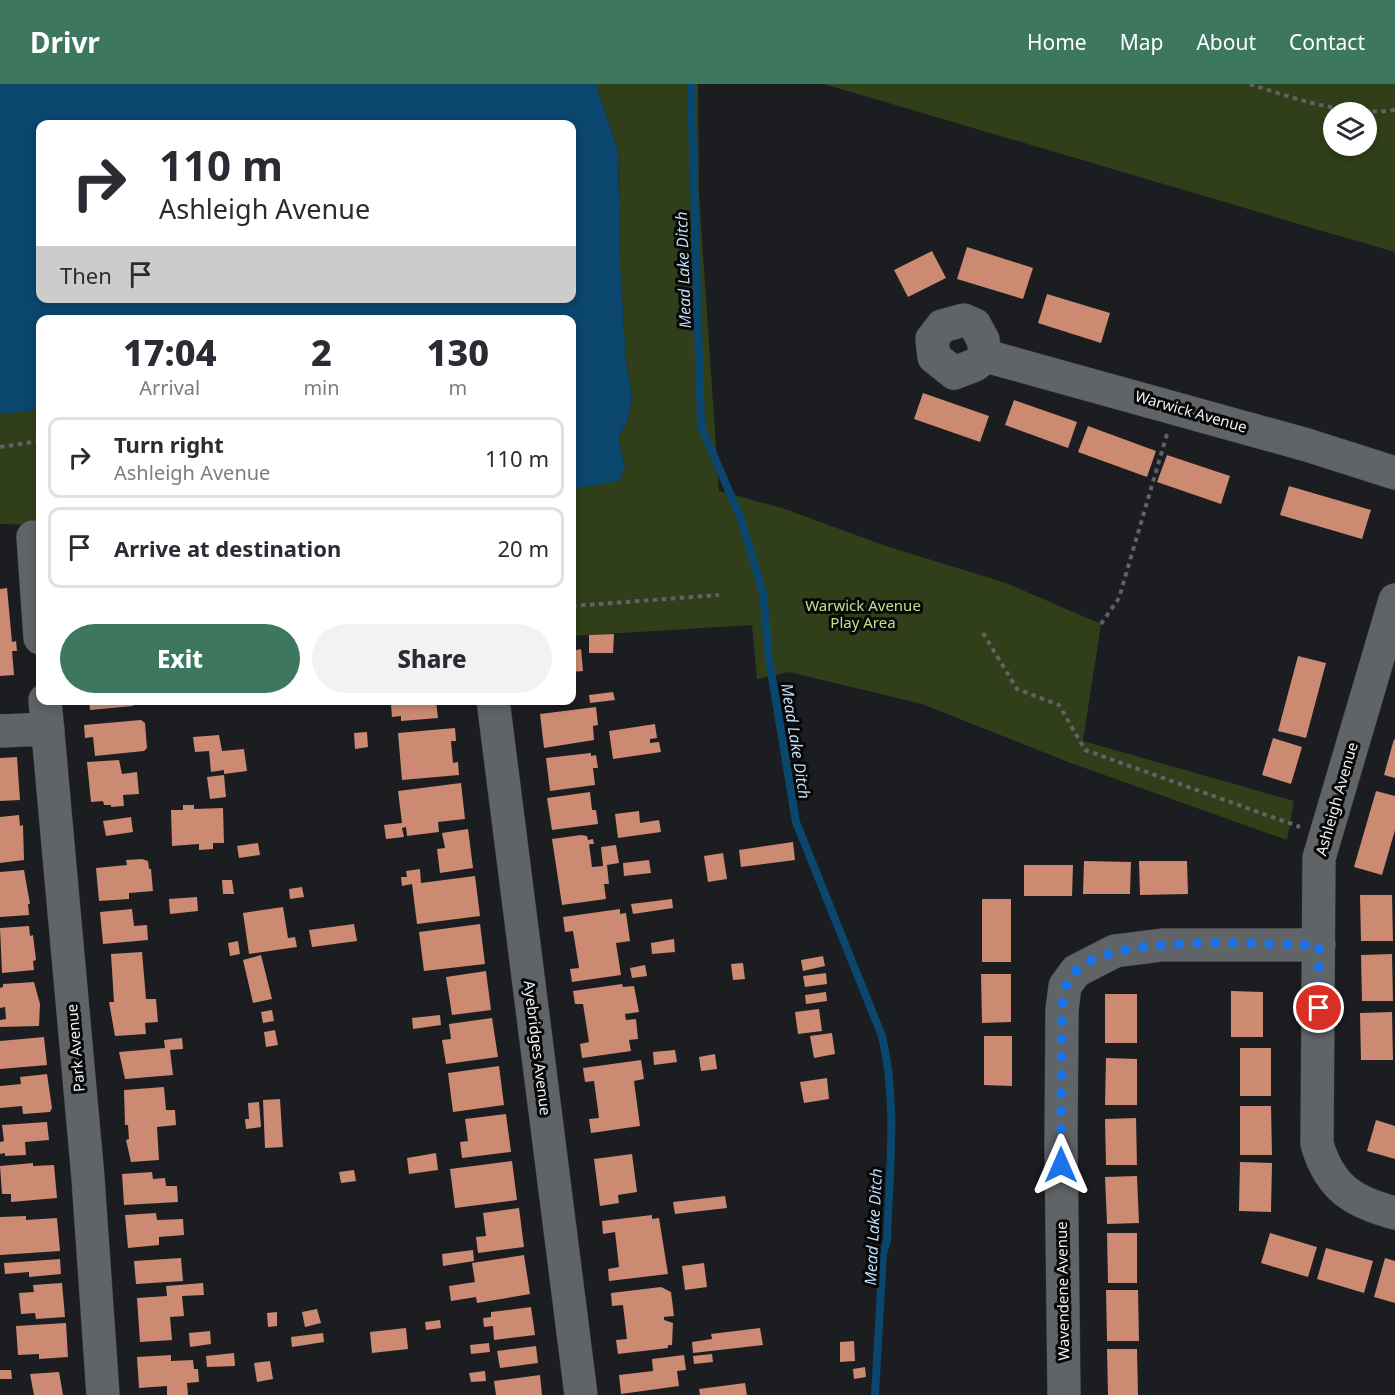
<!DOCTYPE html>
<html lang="en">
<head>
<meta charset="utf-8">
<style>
  :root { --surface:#fff; --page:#f2f2f3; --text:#2b2b33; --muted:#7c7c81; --line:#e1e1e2; --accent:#3d7760 }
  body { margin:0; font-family:"Noto Sans",sans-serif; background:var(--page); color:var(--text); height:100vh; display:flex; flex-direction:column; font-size:22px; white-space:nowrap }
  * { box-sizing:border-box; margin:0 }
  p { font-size:20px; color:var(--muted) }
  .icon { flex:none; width:33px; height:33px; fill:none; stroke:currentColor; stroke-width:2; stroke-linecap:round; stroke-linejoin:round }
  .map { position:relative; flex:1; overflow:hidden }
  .drawer { position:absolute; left:36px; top:231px; width:540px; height:390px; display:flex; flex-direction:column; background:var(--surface); border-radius:12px; box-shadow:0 3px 9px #0003 }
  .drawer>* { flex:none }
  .banner { position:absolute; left:36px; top:36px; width:540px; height:183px; border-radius:12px; box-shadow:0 3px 9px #0003; background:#fff; color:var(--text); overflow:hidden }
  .controls { position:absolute; left:1323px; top:18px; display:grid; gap:12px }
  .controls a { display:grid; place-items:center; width:54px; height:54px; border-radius:50%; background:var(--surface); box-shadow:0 3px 9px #0003; font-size:30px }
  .pin { position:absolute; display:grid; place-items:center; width:51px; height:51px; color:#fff; margin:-26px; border:3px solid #fff; border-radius:50%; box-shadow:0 2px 6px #0007 }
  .me { position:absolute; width:66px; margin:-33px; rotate:0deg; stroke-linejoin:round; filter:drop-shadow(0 0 4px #0008) }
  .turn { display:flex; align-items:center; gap:21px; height:126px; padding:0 24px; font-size:27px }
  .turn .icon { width:78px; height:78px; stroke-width:2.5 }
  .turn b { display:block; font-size:42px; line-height:51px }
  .then { display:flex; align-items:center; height:57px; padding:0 24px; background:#0003; gap:12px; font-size:22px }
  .eta { display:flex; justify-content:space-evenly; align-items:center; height:102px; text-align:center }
  .eta b { font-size:36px; font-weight:800; line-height:42px }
  .cta { display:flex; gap:12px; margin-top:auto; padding:12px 24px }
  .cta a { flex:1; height:69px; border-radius:36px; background:var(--accent); color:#fff; font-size:24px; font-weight:800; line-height:69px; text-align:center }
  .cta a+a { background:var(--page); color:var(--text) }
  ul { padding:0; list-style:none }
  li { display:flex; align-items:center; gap:18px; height:81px; margin:0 12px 9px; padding:0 12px; border:3px solid var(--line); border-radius:12px }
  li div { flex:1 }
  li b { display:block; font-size:22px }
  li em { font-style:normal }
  header { display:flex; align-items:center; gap:36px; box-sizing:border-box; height:84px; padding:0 30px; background:var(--accent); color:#fff }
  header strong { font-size:28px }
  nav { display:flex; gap:33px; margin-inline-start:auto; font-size:21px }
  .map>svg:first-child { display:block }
  .green { fill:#303f1a; fill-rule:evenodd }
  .water { fill:#0a466e; fill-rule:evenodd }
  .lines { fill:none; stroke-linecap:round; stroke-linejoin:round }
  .stream { stroke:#0a466e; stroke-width:8 }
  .building { fill:#cb8a71 }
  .minor-casing { stroke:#393b3c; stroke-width:34 }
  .path { stroke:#606264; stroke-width:4; stroke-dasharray:4.5 4.5; stroke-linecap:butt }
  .minor { stroke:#616467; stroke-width:33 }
  .route { stroke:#1a73e8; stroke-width:10; stroke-dasharray:0 18 }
  .labels { text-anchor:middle; stroke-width:6; stroke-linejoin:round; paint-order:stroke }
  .street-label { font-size:15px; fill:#eef0f1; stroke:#070708 }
  .park-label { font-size:15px; fill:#bde28c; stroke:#070708 }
  .water-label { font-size:16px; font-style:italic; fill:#c0def7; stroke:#070708 }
</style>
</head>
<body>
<header>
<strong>Drivr</strong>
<nav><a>Home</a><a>Map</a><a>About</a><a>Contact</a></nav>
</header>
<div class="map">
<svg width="1395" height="1311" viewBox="0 0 1395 1311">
  <rect width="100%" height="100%" fill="#1b1d20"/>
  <!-- green -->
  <path class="green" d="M596,0H698L699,111L719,407L782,424L886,462L1006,499L1101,540L1083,657L1294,717L1287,756L1071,679L922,620L789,588L757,595L752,541L572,552V405L625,383L618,354L627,338L632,313L626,276L620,180L618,67Z
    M824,0H1395V168L1343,153ZM1334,28H1366V62H1334Z
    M40,325V441L0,440V330Z"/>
  <!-- water -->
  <path class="water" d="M0,0H596L618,67L620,180L626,276L632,313L627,338L618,354L625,383L619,397L572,405V236H40V325L0,330ZM40,40H572V214H40Z"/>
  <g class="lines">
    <!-- stream -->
    <path class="stream" d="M691,0L701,342L741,435L763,509L769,575L796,738L882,952C898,1020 889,1087 887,1157L883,1169L875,1311"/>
  </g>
  <!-- building -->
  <path class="building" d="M967,163L1033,184L1023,215L957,195Z
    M932,167L946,194L908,213L894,186Z
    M1047,210L1110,229L1101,259L1038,239Z
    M923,309L989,332L980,358L914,335Z
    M1014,316L1077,338L1068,364L1005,341Z
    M1088,342L1156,367L1147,393L1078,368Z
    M1167,371L1230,392L1221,420L1157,398Z
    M1289,402L1371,426L1362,455L1280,431Z
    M7,504L12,558L16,557L17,567H12L14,591L0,592V505Z
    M614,550L613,569H589V551Z
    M581,565L583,587L572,588V567Z
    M1298,572L1326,579L1306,654L1278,647Z
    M613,608L615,616L590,619L589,611Z
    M89,616H133V622L90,626Z
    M400,616H436L438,634L401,637V632L392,633L391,621L400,620Z
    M596,623L598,641L593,642L594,656L544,664L540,630Z
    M141,636L145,639L147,664L144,667L95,672L93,653L85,654L84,641Z
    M655,640L657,654L650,655V659L659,658L661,668L613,675L609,647Z
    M455,644L456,657H451L453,679L458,678L459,691L402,696L398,649Z
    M367,648L368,663L355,665L354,649Z
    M219,651L222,667L244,665L247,687L224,690V686L211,688L209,667L195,668L193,653Z
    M1273,654L1302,663L1291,700L1262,691Z
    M1394,655L1395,656V694L1384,691Z
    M591,669V672L596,671L598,684H593L595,701L550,707L546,674Z
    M17,673L20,716L0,717V674Z
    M119,676L122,690L137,688L139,710L123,711L124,722L111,723V721H104L103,717L91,718L87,678Z
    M224,691L226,713L210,715L207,693Z
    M461,699L465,735L438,738L439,748L407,752L406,743L402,744L404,753L386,755L384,741L402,739L398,707Z
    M1376,707L1395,712V746L1382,791L1354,783Z
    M590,708L592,726H596L598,740L552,746L547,714Z
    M183,721H194V725L223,724L224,759H213V765L199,766V760L172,762L171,726H183Z
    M639,727L640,739L659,736L661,748L618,754L615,730Z
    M19,731L20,742L23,741L24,776L0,779V733Z
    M131,733L133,748L106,752L103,737Z
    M468,745L473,784L440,789L437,765L445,764L442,749Z
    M581,751L587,752L588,756L593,755L594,760H589L592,783L603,782L601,763L616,761L619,779L607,781L609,800H604L606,815L562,821L552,755Z
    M793,758L795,776L741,783L739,766Z
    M258,759L260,771L239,774L237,762Z
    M723,769L727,795L708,798L704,772Z
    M142,775L148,777L149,785H151L153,807L129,809V815L99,817L96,784L127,781L126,776Z
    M649,776L651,789L624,792L623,779Z
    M1084,777L1131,778L1130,810H1083Z
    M1139,777H1187L1188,810L1140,811Z
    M1024,781H1073L1072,812H1024Z
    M420,785L421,799L475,792L480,832L417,840L412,800L402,802L401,793H407L406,787Z
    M24,786L30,820H28L29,831L0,833V788Z
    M222,796H232L234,810H223Z
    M302,803L304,813L290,815L289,805Z
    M1360,811H1392L1393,857H1361Z
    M197,813L198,827L170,830L169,815Z
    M672,815L673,824L633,830L631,820Z
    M982,815H1011V878H982Z
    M283,823L288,854L295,853L297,863L249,870L243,829Z
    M132,825L134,842L147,841L148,856L103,860L100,828Z
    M620,825V830L626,829L630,857L616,859L621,891L572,898L570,885L579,884L573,847L565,848L563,833Z
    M354,840L357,857L312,863L309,846Z
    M480,840L485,880L424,887L419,848Z
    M29,842L30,852L33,851L36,876L33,877L34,886L2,889L0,844Z
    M674,855L675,868L652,870L651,859Z
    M238,857L240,870L230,872L228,859Z
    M142,868L146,915H156L158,938L145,939L146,950L115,952L109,918H114L111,870Z
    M1392,870L1393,917H1362L1361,871Z
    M261,871L272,915L253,919L243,876Z
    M823,872L825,882L803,887L801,876Z
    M743,879L745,895L733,896L731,880Z
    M645,881L647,892L632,894L630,884Z
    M486,887L491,926L452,931L446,893Z
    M826,889L827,900L805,903L803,892Z
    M981,890H1011V938L982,939Z
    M34,898L40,920L39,942L0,943V936L6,935L5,923L0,924V904L3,903V900Z
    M622,900L623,903L634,902L639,928L625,930L626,936L636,935L638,955L629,956L631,967L582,974L580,960L589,958L583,920H575L573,907Z
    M1231,907L1263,908V953H1231Z
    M826,908L827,917L806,920L805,911Z
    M1105,910H1137V959H1105Z
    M819,925L822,947L798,950L795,928Z
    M272,926L274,937L263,939L261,928Z
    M1392,928L1393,976H1361L1360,929Z
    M440,931L441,941L413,945L412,934Z
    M492,934L498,973L446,980L442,956L451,955L449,940Z
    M275,946L278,961L266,963L264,948Z
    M832,949L835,970L814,974L810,952Z
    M984,952H1012V1002L984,1001Z
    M44,953L47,981L0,985V957Z
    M182,954L183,965L170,966L173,991L125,995L119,968L165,964L164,956Z
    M1240,964H1271V1012H1240Z
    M675,966L677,978L654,981L653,968Z
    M715,970L717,985L701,987L699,973Z
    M1106,974L1137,975V1021H1105Z
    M641,976L644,995L634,997L640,1042L591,1049L589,1035L599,1034L594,997L585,998L583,984Z
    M499,982L504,1021L453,1028L448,989Z
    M47,990L52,1024L50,1028L23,1030L22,1022L0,1024V1002L21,1000L20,993Z
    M827,994L829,1015L804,1019L800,998Z
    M164,1003L166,1026H175L176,1041L157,1043L159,1076L131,1078L126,1056L129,1055L128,1041H125L124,1006Z
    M280,1015L283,1063L265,1064L263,1016Z
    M259,1018L261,1043L246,1045L245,1035H249L248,1019Z
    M1240,1022H1271L1272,1071H1240Z
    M506,1030L511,1068L462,1074L460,1058L468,1057L465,1035Z
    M1136,1034L1137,1081H1106L1105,1035Z
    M1376,1036L1395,1042V1075L1367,1067Z
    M47,1038L49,1056L25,1058L26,1071L5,1072V1069L0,1070V1058L4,1057L2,1041Z
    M436,1069L438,1086L409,1090L407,1074Z
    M632,1070L637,1108L618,1111L619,1119L600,1122L594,1075Z
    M512,1077L517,1116L455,1124L450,1085Z
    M1240,1078L1272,1079L1271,1128L1239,1127Z
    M33,1079V1082L54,1081L57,1114L11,1118V1110H2L0,1082Z
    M354,1086L356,1097L341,1099L339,1088Z
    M152,1088L153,1095L165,1094L166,1102H177L178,1118L124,1121L122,1090Z
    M1137,1092L1139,1139L1107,1140L1105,1093Z
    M725,1112L727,1124L675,1130L673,1118Z
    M519,1124L524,1163L478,1169L476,1153L486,1152L483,1129Z
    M156,1129L157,1136L183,1135L184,1151L159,1153V1161L128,1164L125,1131Z
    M652,1131V1135L659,1134L668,1190L609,1197L608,1185L619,1183L615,1148L603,1150L602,1137Z
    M26,1132V1136L57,1134L60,1167L0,1171V1133Z
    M1107,1149H1137V1199H1108Z
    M1270,1149L1317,1163L1308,1193L1261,1179Z
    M1326,1164L1373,1177L1364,1209L1317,1195Z
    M473,1166L474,1177L443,1182L442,1170Z
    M524,1171L530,1210L477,1219L476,1213L451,1217L449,1202L475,1198L472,1179Z
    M181,1174L183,1197L136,1200L134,1177Z
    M1385,1174L1395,1177V1219L1374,1213Z
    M60,1175L61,1190L29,1193V1188L5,1190L4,1179Z
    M704,1179L707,1203L685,1206L682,1182Z
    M62,1199L65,1233L36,1235L35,1229L21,1230L19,1209L34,1208L33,1201Z
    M203,1199L204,1211L182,1212L184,1232L170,1233L172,1256L140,1258L137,1214L167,1212L166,1202Z
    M661,1203L671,1208L674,1232L664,1233V1236L673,1239L672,1261H668V1264L618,1270L616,1256L627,1255L623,1221L612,1222L611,1209Z
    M1106,1206H1138L1139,1257H1107Z
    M531,1223L535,1251L494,1256L493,1242L484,1243L483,1234L491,1233V1228Z
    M317,1225L321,1239L305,1243L302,1228Z
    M277,1228V1242L268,1243L267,1229Z
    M440,1236L441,1244L426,1246L425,1238Z
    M66,1239L68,1273L39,1275V1270L18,1271L16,1242Z
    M406,1244L408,1265L372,1269L370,1248Z
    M760,1244L763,1261L693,1269L692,1258L712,1255L711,1250Z
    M210,1247L211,1260L190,1263L189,1249Z
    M323,1249L324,1258L292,1263L291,1253Z
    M854,1257L855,1277L840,1278V1258Z
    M489,1259L490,1268L471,1270L470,1261Z
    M536,1262L538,1279L500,1284L497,1267Z
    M1107,1265H1137L1138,1311H1108Z
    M234,1269L235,1282L207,1283L206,1272Z
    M712,1270L713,1278L694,1280L693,1272Z
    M171,1271V1277L193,1276L194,1285H198L199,1298L187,1299L188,1311H167V1302L139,1304L137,1273Z
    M684,1271L686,1286L677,1287L679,1302L621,1310L619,1291L653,1287L652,1275Z
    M270,1277L273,1295L257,1298L254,1279Z
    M865,1283L866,1293L854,1295L853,1285Z
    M0,1286H11L12,1295H0Z
    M485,1287L486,1297L471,1298L469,1289Z
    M59,1288L63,1311H34L30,1290Z
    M540,1291L542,1311H496L494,1297Z
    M745,1299L747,1311H700L699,1305Z"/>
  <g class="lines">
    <defs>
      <path id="minor" d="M964,236L975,241L983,256L986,272L975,281L954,289L934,273L932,255L942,242Z
        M986,272L1307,361L1395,389
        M33,453L40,554
        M1395,516L1319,774L1317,1060C1330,1104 1353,1118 1395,1129
        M45,616L88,1094L103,1311
        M493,616L581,1311
        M0,647L48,645
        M1064,1311L1061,1058L1062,926L1065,902L1076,887L1115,867L1162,861H1319"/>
    </defs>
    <!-- minor casing -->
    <use href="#minor" class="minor-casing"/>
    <!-- path -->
    <path class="path" d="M1250,0C1295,15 1348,33 1395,26
      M0,363L40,357
      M572,522L719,511
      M1101,540L1119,514L1167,350
      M983,549L1017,605L1059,621L1085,666L1300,743"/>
    <!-- minor -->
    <use href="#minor" class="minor"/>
  </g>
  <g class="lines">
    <!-- route -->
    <path class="route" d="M1061,1081L1062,926C1063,911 1064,900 1075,888C1111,848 1265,861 1319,861V924"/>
  </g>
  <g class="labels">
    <!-- street labels -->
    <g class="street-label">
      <text transform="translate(1191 328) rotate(16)" y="5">Warwick Avenue</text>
      <text transform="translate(1337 715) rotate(-74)" y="5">Ashleigh Avenue</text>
      <text transform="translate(76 964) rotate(-95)" y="5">Park Avenue</text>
      <text transform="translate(537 964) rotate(83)" y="5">Ayebridges Avenue</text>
      <text transform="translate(1063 1207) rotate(-91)" y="5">Wavendene Avenue</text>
    </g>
    <!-- park labels -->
    <g class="park-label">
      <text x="863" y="527">Warwick Avenue<tspan x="863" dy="17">Play Area</tspan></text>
    </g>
    <!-- water labels -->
    <g class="water-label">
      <text transform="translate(683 186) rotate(-92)" y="6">Mead Lake Ditch</text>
      <text transform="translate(796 657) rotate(81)" y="6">Mead Lake Ditch</text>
      <text transform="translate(873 1143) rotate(-87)" y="6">Mead Lake Ditch</text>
    </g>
  </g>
</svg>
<div class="controls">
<a><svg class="icon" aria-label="layers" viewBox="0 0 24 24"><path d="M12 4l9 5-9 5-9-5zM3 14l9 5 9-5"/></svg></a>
</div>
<div class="pin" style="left:1319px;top:924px;background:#d93025"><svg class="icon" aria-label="arrive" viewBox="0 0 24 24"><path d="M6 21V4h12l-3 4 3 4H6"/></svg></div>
<svg class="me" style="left:1061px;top:1081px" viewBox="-20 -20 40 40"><path d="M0-17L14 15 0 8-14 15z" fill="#1a73e8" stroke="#fff" stroke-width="4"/></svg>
<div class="banner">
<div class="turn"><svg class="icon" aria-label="right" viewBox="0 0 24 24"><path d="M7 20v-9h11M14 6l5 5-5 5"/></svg><div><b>110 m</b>Ashleigh Avenue</div></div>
<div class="then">Then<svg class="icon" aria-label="arrive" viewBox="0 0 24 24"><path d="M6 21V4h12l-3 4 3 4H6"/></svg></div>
</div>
<section class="drawer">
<div class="eta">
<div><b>17:04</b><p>Arrival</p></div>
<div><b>2</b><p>min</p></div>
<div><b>130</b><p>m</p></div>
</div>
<ul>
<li><svg class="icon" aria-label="right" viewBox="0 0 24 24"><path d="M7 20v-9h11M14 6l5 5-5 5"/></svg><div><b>Turn right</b><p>Ashleigh Avenue</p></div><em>110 m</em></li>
<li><svg class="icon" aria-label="arrive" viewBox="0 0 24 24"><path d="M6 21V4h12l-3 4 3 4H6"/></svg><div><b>Arrive at destination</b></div><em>20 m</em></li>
</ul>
<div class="cta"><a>Exit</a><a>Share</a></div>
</section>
</div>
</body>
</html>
